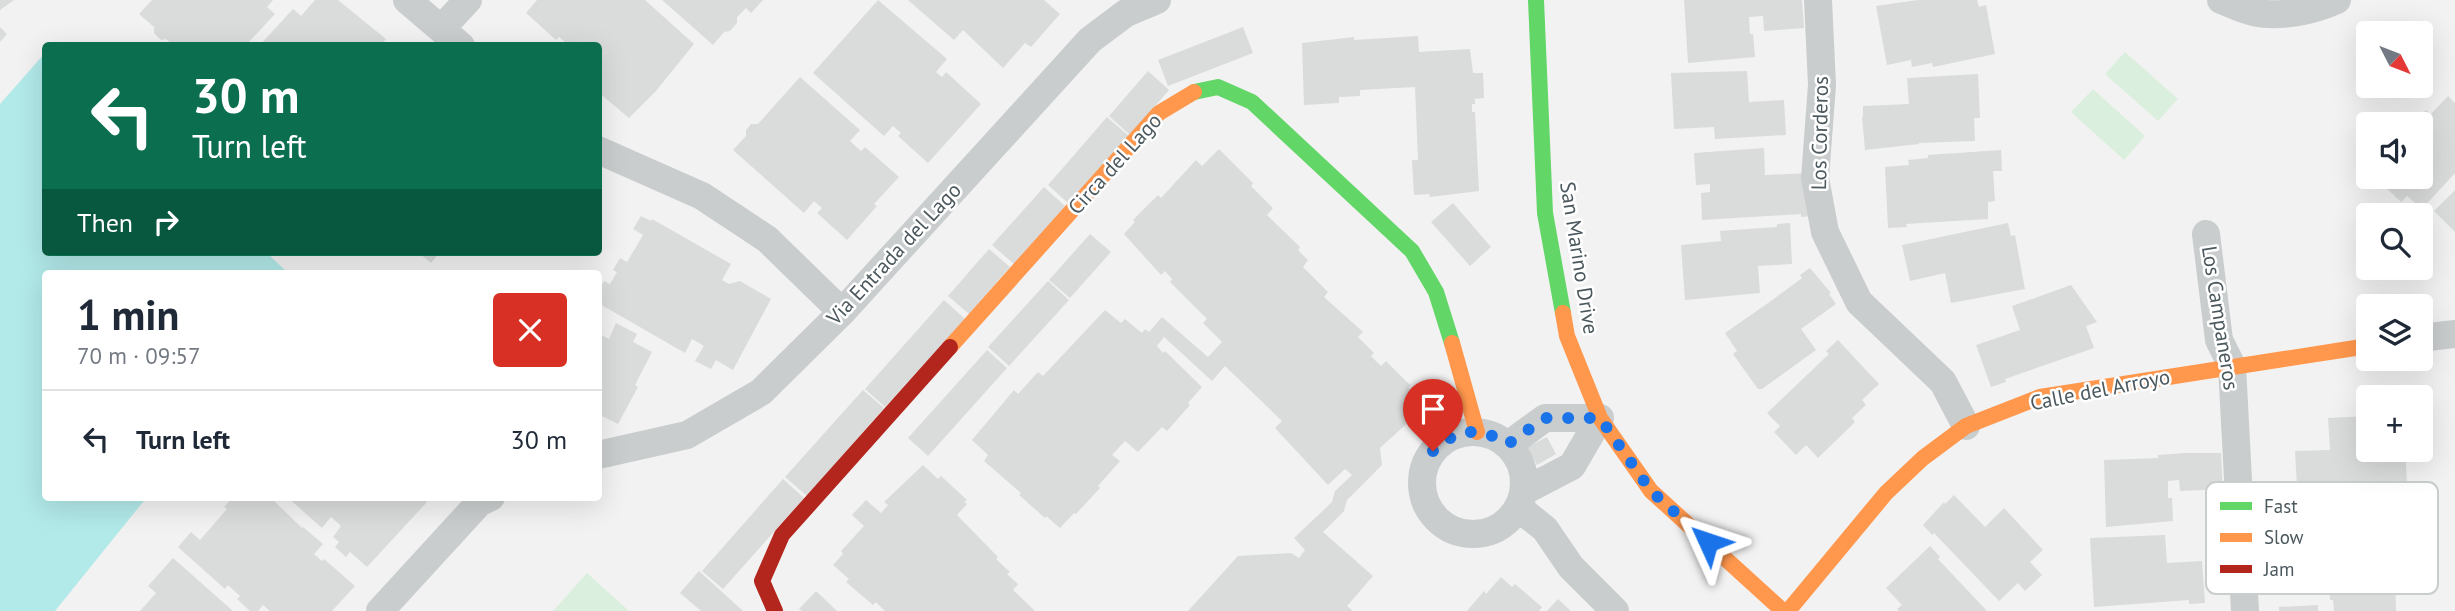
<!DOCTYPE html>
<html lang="en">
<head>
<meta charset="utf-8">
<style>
  :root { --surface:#fff; --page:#f2f2f3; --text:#1f2937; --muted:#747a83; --line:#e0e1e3 }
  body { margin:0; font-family:"PT Sans",sans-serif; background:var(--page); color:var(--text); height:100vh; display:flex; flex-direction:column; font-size:26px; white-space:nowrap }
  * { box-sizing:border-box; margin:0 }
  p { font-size:23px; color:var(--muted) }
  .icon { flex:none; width:38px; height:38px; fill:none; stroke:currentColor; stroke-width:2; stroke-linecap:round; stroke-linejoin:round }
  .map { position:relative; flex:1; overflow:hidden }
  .panel { position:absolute; left:42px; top:270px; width:560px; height:231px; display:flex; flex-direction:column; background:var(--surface); border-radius:7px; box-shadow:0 7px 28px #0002 }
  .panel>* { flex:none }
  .top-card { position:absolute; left:42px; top:42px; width:560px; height:214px; border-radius:7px; box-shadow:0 7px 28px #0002; background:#0b6e4f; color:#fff; overflow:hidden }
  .needle { width:46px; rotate:132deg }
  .fabs { position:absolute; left:2356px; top:21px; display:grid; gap:14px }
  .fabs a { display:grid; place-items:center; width:77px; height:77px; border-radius:7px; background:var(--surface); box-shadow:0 7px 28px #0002; font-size:35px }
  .pin { position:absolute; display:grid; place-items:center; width:60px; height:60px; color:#fff; margin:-72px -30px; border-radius:50% 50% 50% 0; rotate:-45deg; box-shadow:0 0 7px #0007 }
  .pin .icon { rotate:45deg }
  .me { position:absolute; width:77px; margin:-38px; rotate:312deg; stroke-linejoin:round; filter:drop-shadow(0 0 5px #0008) }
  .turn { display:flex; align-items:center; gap:24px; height:147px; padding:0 35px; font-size:32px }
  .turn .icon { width:91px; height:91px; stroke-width:2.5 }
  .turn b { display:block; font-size:49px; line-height:60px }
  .then { display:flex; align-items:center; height:66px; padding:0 35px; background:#0003; gap:14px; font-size:26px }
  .round { display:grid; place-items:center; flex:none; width:74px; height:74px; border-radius:7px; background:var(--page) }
  .head { display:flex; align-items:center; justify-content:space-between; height:119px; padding:0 35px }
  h1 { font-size:42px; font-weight:700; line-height:52px }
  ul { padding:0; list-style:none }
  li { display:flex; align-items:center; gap:21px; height:98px; padding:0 35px; border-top:2px solid var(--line) }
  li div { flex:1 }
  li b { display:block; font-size:26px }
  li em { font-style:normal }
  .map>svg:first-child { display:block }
  .green { fill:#daefdd }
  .water { fill:#b2e9e9 }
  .building { fill:#dadbdb }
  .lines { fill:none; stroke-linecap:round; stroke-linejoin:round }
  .street { stroke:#cacdce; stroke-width:28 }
  .fast { stroke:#63d668; stroke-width:16 }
  .slow { stroke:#ff974d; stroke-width:16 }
  .jam { stroke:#b3261e; stroke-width:16 }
  .route { stroke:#1a73e8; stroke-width:12; stroke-dasharray:0 21.6 }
  .labels { text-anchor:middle; stroke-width:5; stroke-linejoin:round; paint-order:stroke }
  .street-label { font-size:21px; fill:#4b585d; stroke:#fff }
  .key { fill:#fff; stroke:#c9cdce; stroke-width:2 }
  .key-label { font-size:19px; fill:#4b585d }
</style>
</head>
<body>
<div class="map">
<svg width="2455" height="611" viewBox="0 0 2455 611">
  <rect width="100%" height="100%" fill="#f3f2f2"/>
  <!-- green -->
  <path class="green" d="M2125,52L2178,99L2158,121L2105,74Z
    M2093,89L2145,136L2124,160L2071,112Z
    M587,573L629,611H553Z"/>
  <!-- water -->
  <path class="water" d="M45,53L46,252H266L288,273H46V497H147L55,611H0V104Z"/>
  <!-- building -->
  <path class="building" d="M0,0H14L0,10Z
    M152,0H273L267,7L275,14L245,46H174L166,39L161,40L154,33V27L139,14Z
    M315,0H338L386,39L380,46H259L293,9L301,16Z
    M537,0H645L694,44L656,91L629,118L598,92V46H563L566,43L559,37L556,40L526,13Z
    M662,0H763L751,13L746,8L737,17V23L730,31L724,32L713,45Z
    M878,0L947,59L936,72L942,77L946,72L981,104L928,163L898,136L901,133L893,126L884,136L813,73Z
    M908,0H1044L1060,14L1031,47L1025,43L1003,68L963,30L954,40Z
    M1684,0H1802L1804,28L1764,31L1763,16L1749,17L1750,34H1753L1755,57L1688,63Z
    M1918,0H1977L1979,7L1986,5L1995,54L1933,67L1932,63L1912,67L1911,60L1887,65L1876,6Z
    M0,27L7,34L0,42Z
    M1243,27L1253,53L1168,86L1158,60Z
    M1418,36L1419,52L1470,49L1473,73H1483L1484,98L1475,99V104H1472V112H1475L1479,191L1430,197L1429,194L1414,195L1412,160H1418L1415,87L1360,90V96L1339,97V103L1304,105L1302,43L1354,37V40Z
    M1148,71L1169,90L1130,135L1109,116Z
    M1747,71L1749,102L1784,100L1786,135L1715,139L1714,127L1674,129L1671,73Z
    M1978,74L1980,118H1974L1975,141L1919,143V144L1865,150L1862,117H1863V106L1909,104L1907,78Z
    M800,77L860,130L850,141L861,151L865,147L899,177L874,204L877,206L847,240L817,213L822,208L814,201L804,213L733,150L746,136V130L751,124H758Z
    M2448,96L2455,103V173L2422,209L2407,196L2401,202L2383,185L2379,189L2363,174L2368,168V177H2420V124H2413L2426,110L2431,114Z
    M1107,117L1129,136L1068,203L1048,185Z
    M1764,148L1765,175L1811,173L1814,216L1801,217V214L1702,220L1701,193L1710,192V184L1696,185L1694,153Z
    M1219,149L1253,183L1251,186L1273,208L1267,215L1300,247L1298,250L1308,260L1303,267L1328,292L1324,297L1363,332L1358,337L1374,353L1371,356L1381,366L1386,361L1411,386L1408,387L1423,403L1412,415L1414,417L1380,448L1382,465L1347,500L1344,511L1323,532L1373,576L1347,606L1353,611H1188L1238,556L1291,553L1299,558L1305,550L1294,538L1332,502L1335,491L1352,475L1345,469L1328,485L1275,428L1282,421L1225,366L1212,381L1164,337L1157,346L1163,353L1165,351L1202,387L1188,403L1190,405L1167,431L1162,427L1138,452L1125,441L1112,455L1120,461L1098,486L1100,488L1076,514L1074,513L1060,528L1046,516L1045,518L1019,495L1021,493L984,461L988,455L972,440L1014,390L1018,394L1038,372L1043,376L1105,310L1121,323L1125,319L1142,333L1145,329L1149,332L1162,317L1208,357L1222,342L1203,323L1207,319L1170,282L1172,279L1165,271L1161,275L1124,234L1135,222L1133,220L1158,195L1161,198L1196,160L1202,166Z
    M2001,150L2002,171H1993L1995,201L1988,202V219L1906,224L1907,227L1888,228L1885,167L1909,165L1908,160L1928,158V155Z
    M1044,187L1065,206L1014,264L992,245Z
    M2455,190V232L2434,211Z
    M1453,203L1491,247L1470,266L1431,222Z
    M641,216L651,221L652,219L731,264L722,280L729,284L740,281L771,299L733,370L716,360L711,369L695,361L704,346L692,339L685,353L598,303V291L604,281L610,284L617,272L613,270L620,258L627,262L643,235L633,229Z
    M1790,223L1792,264L1758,266L1760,293L1685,300L1681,245L1721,241L1720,231L1777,227V224Z
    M2008,223L2011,236L2015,235L2025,289L1951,303L1945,273L1910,281L1902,245Z
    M1090,234L1111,252L1070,298L1049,280Z
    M989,249L1010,267L969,314L948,296Z
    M418,252H440L431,263Z
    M1810,268L1831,293L1829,294L1836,304L1801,329L1816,350L1762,389H1758L1733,354L1737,351L1725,333L1771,301L1802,278L1800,275Z
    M1048,281L1069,300L1009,366L988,347Z
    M2071,285L2097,322L2086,326L2094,348L2005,379L2006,382L1991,387L1976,345L2020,330L2012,306Z
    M944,300L965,319L885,407L865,389Z
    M616,323L637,334L633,342L652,352L635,385L638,387L618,424L598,414V333L609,339Z
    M1838,340L1879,384L1862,400L1866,405L1852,418L1855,422L1818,458L1806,445L1796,455L1774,432L1780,426L1767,413L1829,354L1826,351Z
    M987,350L1007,368L928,456L908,438Z
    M863,390L884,408L807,496L785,477Z
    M2368,416V450H2405L2407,481L2297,487L2295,451L2330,450L2328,418Z
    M1547,437L1556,454L1537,465L1527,447Z
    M2185,453H2221L2223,489L2180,491L2179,480L2168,481V498H2172L2173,521L2106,527L2104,460L2158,458V455Z
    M923,465L938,479L941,476L967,500L964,502L967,504L957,515L998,557L996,559L1010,572L1007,574L1018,584L1013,590L1035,611H885L876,602L873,605L846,582L849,579L833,565L843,554L841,551L864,526L852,515L866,500L881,513L888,505L884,502Z
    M783,479L804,498L723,589L702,571Z
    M1954,495L1985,527L2004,508L2043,550L2030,562L2042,575L2025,591L2018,583L1999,601L1934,533L1932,535L1923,525L1944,502L1945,504Z
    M233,497H270L302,528L303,527L323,544L314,554L322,561L324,559L355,586L332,611H270L263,605L258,611H250L237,599L240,596L228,585L225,589L178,547L191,532L200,540L227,509L224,507Z
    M287,497H422L427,502L367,567L350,552L346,557L335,547L339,542L333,537L341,526L331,517L322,528Z
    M2165,535L2167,563L2202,561L2205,603L2189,604V600L2094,607L2090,538Z
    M1930,546L1940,557L1938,559L1987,611H1899L1897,609L1902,605L1886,588Z
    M173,558L233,611H140L156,593L148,586Z
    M699,571L743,611H701L680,593Z
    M2395,573L2396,611H2334L2333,600H2330L2329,576Z
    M1501,577L1512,587L1515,584L1542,607L1539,611H1467L1484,591L1486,594Z
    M816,591L837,611H802L799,609Z
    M1558,599L1571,611H1547Z
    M2318,605V611H2279V607Z"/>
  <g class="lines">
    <!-- street -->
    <path class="street" d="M407,0L461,46
      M1818,0L1822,85L1815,178L1825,232L1859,302L1943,382L1966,426
      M2221,0C2231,4 2243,10 2253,12C2279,18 2313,11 2337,0
      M441,29L468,0
      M598,150L702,196L767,239L842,312
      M2206,234L2219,340L2232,366L2245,611
      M2420,338L2455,334
      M1422 483a51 51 0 1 1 102 0a51 51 0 1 1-102 0Z
      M1508,445L1545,418H1600L1572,466L1524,491
      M598,455L687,435L761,392L842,312L1090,40L1126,13L1157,0
      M1519,508L1545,529L1571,567L1615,611
      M380,611L479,503L491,497"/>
    <!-- fast -->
    <path class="fast" d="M1536,0L1545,213L1563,313
      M1194,92L1218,87L1252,102L1412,251L1436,292L1452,343"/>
    <!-- slow -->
    <path class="slow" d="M1563,313L1567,336L1600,418L1651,491L1783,611
      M1452,343L1477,432
      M950,347L1159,113L1194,92
      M1788,611L1886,493L1923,458L1966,426L2040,397L2368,346"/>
    <!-- jam -->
    <path class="jam" d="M775,611L762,581L782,535L950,347"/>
  </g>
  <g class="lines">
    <!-- route -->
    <path class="route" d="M1433,451C1458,428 1479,426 1508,444L1545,418H1600L1651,491L1708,542"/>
  </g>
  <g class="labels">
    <!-- street labels -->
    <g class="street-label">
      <text transform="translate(1820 133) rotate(-89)" y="7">Los Corderos</text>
      <text transform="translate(1115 164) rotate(-48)" y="7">Circa del Lago</text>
      <text transform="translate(894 254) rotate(-47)" y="7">Via Entrada del Lago</text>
      <text transform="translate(1579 258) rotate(81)" y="7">San Marino Drive</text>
      <text transform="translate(2220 318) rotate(81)" y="7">Los Campaneros</text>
      <text transform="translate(2100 390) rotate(-11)" y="7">Calle del Arroyo</text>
    </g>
  </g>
  <!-- legend -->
  <rect x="2206" y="482" width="232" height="112" rx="10" class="key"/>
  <rect x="2220" y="502" width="32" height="8" fill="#63d668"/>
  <rect x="2220" y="533" width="32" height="9" fill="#ff974d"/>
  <rect x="2220" y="565" width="32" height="8" fill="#b3261e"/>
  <g class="key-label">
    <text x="2264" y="513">Fast</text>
    <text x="2264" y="544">Slow</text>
    <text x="2264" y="576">Jam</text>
  </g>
</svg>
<div class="fabs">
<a><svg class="needle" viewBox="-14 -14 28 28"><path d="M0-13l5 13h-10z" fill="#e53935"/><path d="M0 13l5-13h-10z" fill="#747a83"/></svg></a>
<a><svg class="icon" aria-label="sound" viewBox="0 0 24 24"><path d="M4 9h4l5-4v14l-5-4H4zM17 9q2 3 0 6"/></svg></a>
<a><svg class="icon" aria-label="search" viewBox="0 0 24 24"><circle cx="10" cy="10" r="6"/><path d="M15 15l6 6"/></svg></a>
<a><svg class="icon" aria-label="layers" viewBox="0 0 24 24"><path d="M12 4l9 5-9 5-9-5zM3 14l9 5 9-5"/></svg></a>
<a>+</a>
</div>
<div class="pin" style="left:1433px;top:451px;background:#d93025"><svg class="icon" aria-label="arrive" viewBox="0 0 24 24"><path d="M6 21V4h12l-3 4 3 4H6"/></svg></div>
<svg class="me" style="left:1708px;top:542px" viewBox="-20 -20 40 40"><path d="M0-17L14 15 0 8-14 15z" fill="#1a73e8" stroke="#fff" stroke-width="4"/></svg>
<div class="top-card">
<div class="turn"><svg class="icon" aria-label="left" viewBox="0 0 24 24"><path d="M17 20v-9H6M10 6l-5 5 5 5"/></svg><div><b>30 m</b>Turn left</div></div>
<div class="then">Then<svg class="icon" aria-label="right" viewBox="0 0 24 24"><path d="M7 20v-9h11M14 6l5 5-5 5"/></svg></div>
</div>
<section class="panel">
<div class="head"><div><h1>1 min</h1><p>70 m · 09:57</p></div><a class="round" style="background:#d93025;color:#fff"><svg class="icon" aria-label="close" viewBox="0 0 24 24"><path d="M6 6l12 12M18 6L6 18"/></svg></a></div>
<ul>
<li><svg class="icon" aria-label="left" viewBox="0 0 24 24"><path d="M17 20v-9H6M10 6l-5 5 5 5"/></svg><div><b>Turn left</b></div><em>30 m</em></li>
</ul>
</section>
</div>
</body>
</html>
